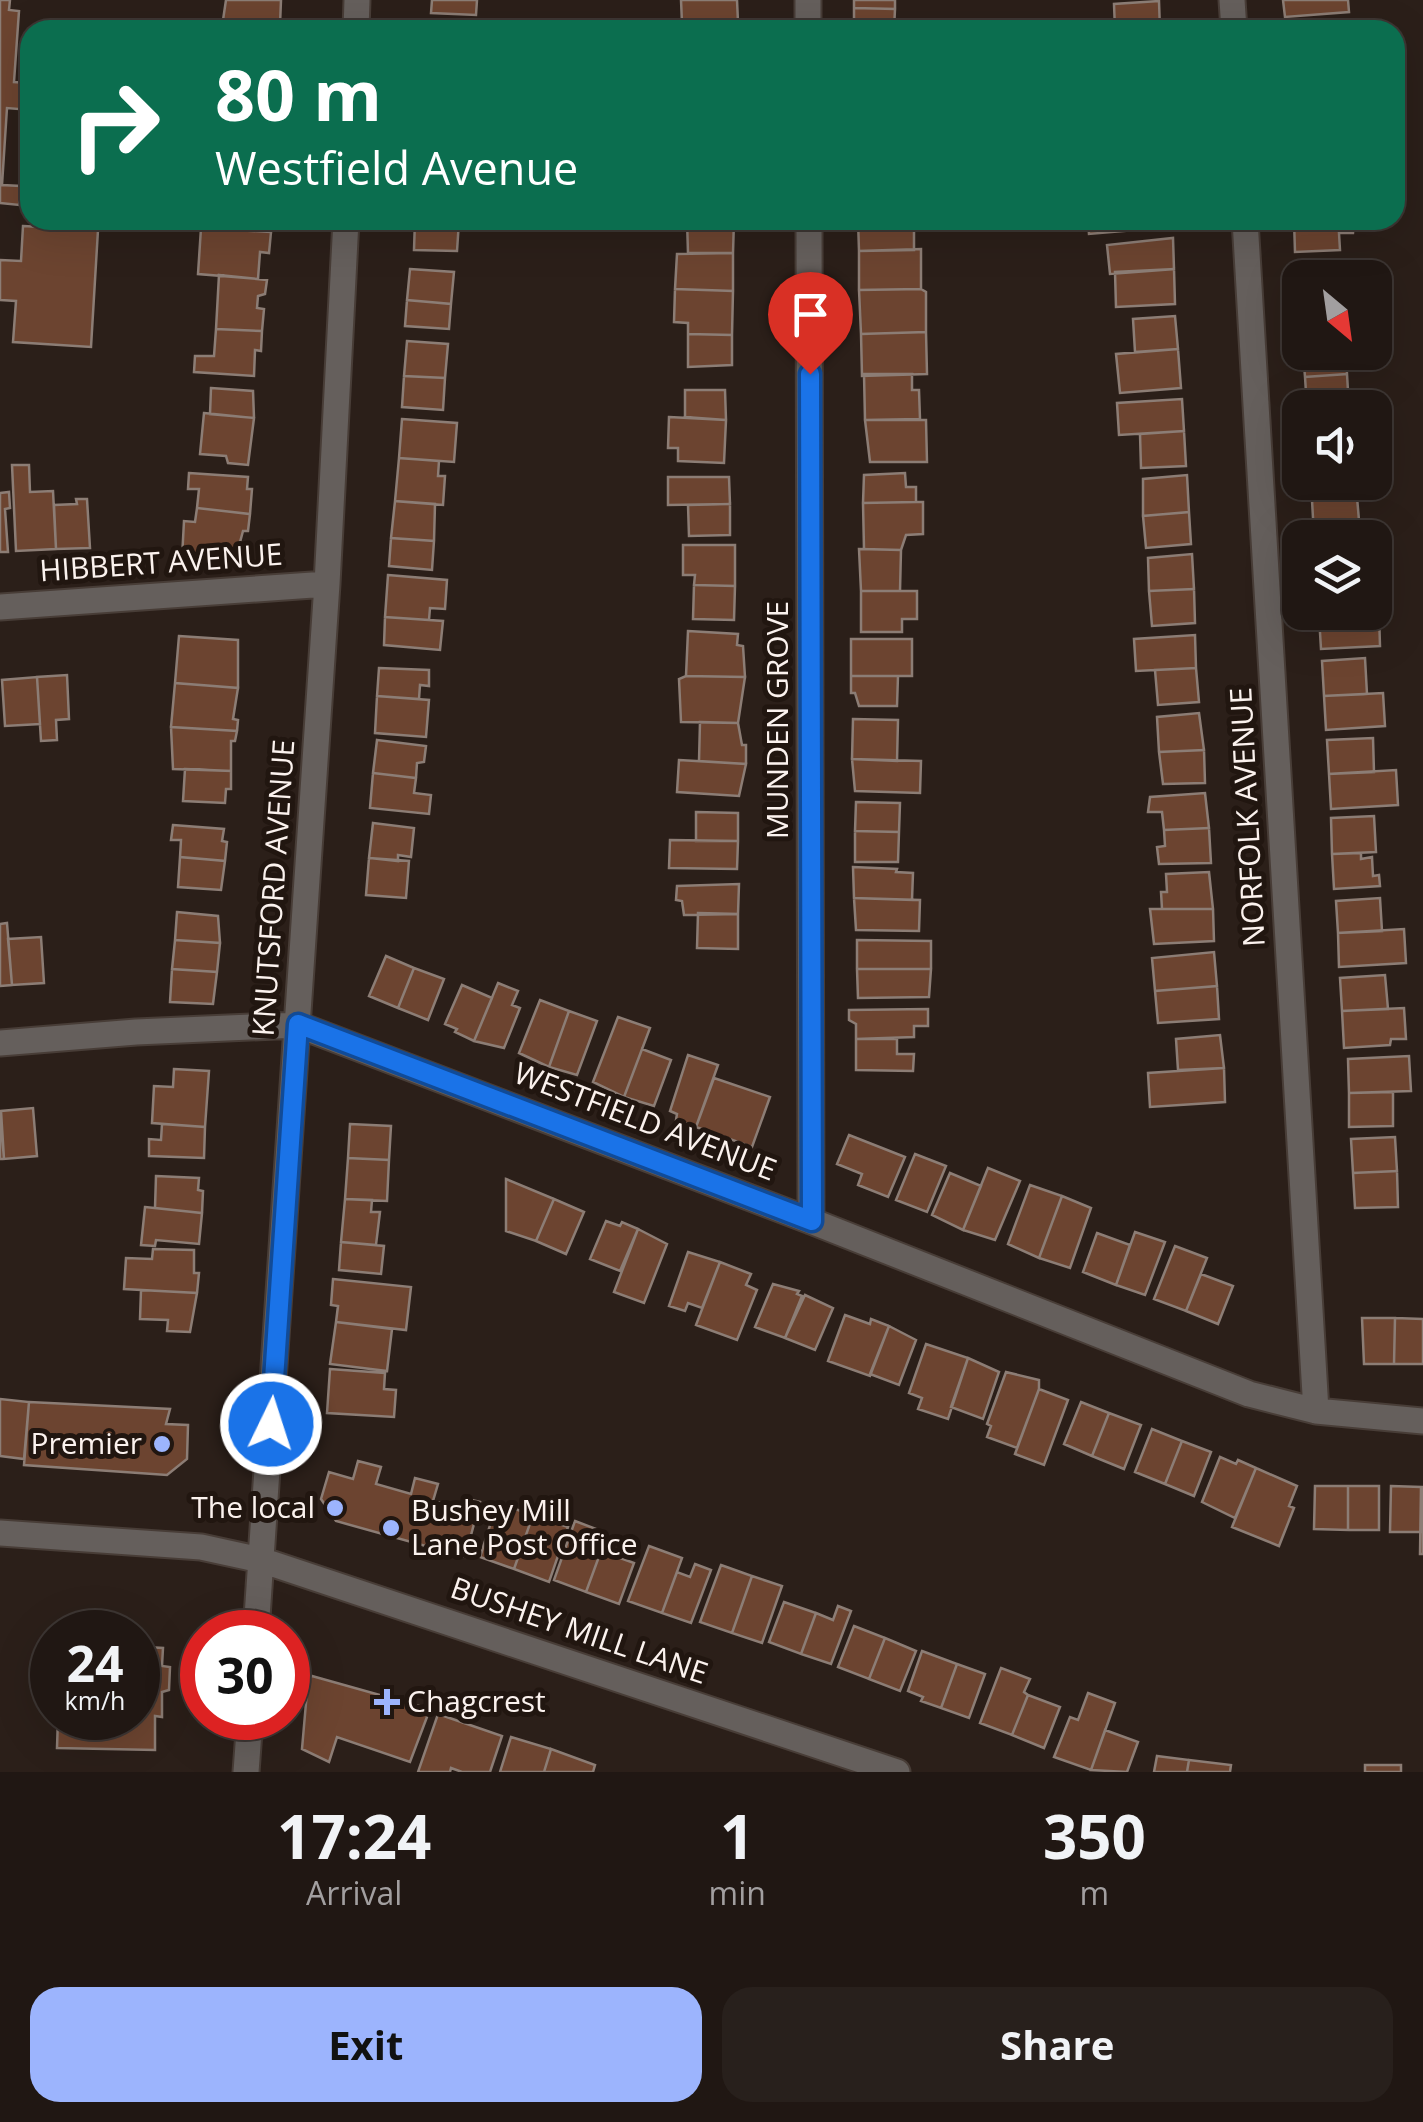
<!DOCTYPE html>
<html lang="en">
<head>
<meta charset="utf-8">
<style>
  :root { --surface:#201713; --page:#28201c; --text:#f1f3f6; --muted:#a29fa0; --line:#3d3633; --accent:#9cb4fd }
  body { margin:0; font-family:"Open Sans",sans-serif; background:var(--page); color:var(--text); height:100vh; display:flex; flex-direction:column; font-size:38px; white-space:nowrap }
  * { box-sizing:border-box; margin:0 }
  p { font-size:32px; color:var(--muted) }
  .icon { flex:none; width:55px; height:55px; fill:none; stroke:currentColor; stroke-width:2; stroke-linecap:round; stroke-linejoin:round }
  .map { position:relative; height:1772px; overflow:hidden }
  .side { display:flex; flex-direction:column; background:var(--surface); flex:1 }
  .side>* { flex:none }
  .guide { position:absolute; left:20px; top:20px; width:1385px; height:210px; border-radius:30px; box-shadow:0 10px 40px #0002,0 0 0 2px var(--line); background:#0b6e4f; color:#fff; overflow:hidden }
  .needle { width:65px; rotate:151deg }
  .controls { position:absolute; left:1282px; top:260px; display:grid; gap:20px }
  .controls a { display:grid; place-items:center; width:110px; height:110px; border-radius:20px; background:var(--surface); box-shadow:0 10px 40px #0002,0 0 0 2px var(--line); font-size:50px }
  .speed { position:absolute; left:30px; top:1610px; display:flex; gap:20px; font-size:50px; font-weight:700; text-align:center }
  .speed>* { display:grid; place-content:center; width:130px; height:130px; border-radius:50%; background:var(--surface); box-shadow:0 10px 40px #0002,0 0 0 2px var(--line); line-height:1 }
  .speed small { font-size:25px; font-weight:400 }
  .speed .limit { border:15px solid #d22; background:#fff; color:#111 }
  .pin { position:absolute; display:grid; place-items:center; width:85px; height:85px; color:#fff; margin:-102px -42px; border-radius:50% 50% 50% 0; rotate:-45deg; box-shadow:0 0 10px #0007 }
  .pin .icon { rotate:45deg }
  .me { position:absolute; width:110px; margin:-55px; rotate:4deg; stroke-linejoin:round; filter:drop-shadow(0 0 8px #0008) }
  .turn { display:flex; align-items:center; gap:35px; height:210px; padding:0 30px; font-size:45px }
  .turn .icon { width:130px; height:130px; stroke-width:2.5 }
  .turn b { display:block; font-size:70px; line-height:85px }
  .eta { display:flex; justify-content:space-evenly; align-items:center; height:170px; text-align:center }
  .eta b { font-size:60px; font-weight:700; line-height:70px }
  .cta { display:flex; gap:20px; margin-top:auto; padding:20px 30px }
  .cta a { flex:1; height:115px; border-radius:30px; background:var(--accent); color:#111; font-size:40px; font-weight:700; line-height:115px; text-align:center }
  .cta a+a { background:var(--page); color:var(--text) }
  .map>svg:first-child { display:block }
  .building { fill:#6c4430; stroke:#8c7d75; stroke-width:2.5 }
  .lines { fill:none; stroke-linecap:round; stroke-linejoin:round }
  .minor-casing { stroke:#483d37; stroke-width:29 }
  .minor { stroke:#655f5c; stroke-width:25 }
  .route-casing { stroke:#114b97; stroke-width:25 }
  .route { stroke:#1a73e8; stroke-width:18 }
  .poi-dot { fill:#9cb4fd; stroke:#211610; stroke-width:4 }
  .labels { text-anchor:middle; stroke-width:10; stroke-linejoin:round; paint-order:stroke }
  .street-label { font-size:30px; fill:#fbf2ee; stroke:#211610 }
  .poi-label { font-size:30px; fill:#fbf2ee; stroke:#211610; text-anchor:end }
</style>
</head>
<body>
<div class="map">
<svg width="1423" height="1772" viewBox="0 0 1423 1772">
  <rect width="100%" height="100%" fill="#2b1f19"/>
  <!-- building -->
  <path class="building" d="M0,0H10L9,10L19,11L14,82L30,83V110L7,108L2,185L21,186L19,205L0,203Z
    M226,0H281L280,25L223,20Z
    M432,0H477L476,15L431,13Z
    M681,0H737L738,22L682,23Z
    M854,0H895V9L854,8Z
    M1283,0H1348L1349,12L1285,17Z
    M1159,1L1160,30H1115L1114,4Z
    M854,8L895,9L894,30H854Z
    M223,20L280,25L279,30H222Z
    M1326,21L1327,30H1283V24Z
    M201,220H271V232L201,228Z
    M415,220L459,221L457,251L414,250Z
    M687,220H734L733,253H688Z
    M858,220H898V229H914V250L859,251Z
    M1088,220H1170V227L1089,234Z
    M1294,220H1354L1353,233H1339L1340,250L1295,252Z
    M23,226L98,230L91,347L13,342L16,301L0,300V260L21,261Z
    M201,228L271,232L269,253L260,252L258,279L198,274Z
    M1173,238L1174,269L1110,274L1107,245Z
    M921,249V289L859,290V251Z
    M733,253V291L675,289L677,254Z
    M1341,261L1342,278H1300V301L1297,264Z
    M410,269L454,272L451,304L407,300Z
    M1174,269L1175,304L1116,307L1115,272Z
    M219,275L267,280L265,294L258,296L257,308L264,309L262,331L216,329Z
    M675,289L733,291L732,335L688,334V323L674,322Z
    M921,289L926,292V332L861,334L859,290Z
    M407,300L451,304L449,329L405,326Z
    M1175,316L1178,349L1135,352L1133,319Z
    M216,329L262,331L261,351L255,350L254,376L194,372L195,356H214Z
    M926,332L927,374L862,376L861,334Z
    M688,334L732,335V365L688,367Z
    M407,341L448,344L445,378L404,376Z
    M1178,349L1181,388L1120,393L1116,354Z
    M1303,352H1346L1347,374L1305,377Z
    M864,374H912V390H919L920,419L865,420Z
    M1347,374L1349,408H1307L1305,377Z
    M404,376L445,378L443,410L402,407Z
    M211,388L253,391L254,418L210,414Z
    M685,390H725L726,420L685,417Z
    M1182,399L1184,431L1119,435L1117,403Z
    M204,413L254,418L248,465L228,463L226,456L200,454Z
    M669,417L726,420L724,463L678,461V448H668Z
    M402,419L457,423L454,462L399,458Z
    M865,420H926L927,462H870Z
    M1184,431L1186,466L1141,468L1140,434Z
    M399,458L439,461L438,476H445L443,505L395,501Z
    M1375,461L1376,486L1312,489L1311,482H1375Z
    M12,465H29L30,492L53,491L56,549L16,551Z
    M189,473L248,477L247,489H252L250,514L197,508L199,489H188Z
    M905,473L906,487H916V502L863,503L864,475Z
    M1187,475L1189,512L1143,516V479Z
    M668,477H729L730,504L668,505Z
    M9,492L10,508L5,509L8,552H0V493Z
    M1357,497L1360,532L1314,536L1312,500Z
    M76,499H87L90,548L56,549L54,505L77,504Z
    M395,501L435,504L434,541L391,538Z
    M916,502H923V534L906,535L901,550L864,549L863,503Z
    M730,504V535L689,536L688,505Z
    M197,508L250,514L248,531H243L235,561L182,558L184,521L195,522Z
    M1189,512L1191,544L1146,548L1143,516Z
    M1374,532V538H1315L1314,536Z
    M391,538L434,541L432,570L389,566Z
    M683,545H735V586L694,585L695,575H683Z
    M859,549L901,550L900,591H861Z
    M1192,554L1194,589L1149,591L1148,558Z
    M388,575L447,580L445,609L430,608L429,620L385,617Z
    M1375,580L1379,613L1319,616V612H1375Z
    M694,585L735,586L734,620L693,619Z
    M1194,589L1195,623L1152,626L1149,591Z
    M861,591H917V619H902V632H861Z
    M1379,613L1380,646L1321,649L1319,616Z
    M385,617L443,621L440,650L384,645Z
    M688,631L738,634L737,645L743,646L745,677L686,676Z
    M1195,635L1196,668L1136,671L1134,639Z
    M179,636L238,640V688L175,683Z
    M851,639H912V676H851Z
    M1365,658L1367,694L1324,696L1322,661Z
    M379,668L429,670V686L420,685L419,699L377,696Z
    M1196,668L1199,702L1158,705L1155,670Z
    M67,675L69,719L56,720L57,740L41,741L37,677Z
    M686,676L745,677L738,723L681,722L679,679Z
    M851,676H898L897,706H859L855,693H851Z
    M37,677L40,724L5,726L2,680Z
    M175,683L238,688L233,719L238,720L237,731L171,727Z
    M1383,693L1385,726L1326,730L1324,696Z
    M377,696L429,700L426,737L375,733Z
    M1199,713L1204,750L1159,752L1157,717Z
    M853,719L898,720L897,761L852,759Z
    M700,722L738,723L742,745H746V764L699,761Z
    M171,727L237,731L235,741H231V771L173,769Z
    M1373,738L1374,772L1329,774L1327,740Z
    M377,740L426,746L424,762L417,763L416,778L373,773Z
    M1204,750L1205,783L1163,784L1159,752Z
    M852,759L921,761L920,793L855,791Z
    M679,760L746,764L739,796L677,792Z
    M185,769L231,771V789H226L225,803L183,801Z
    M1396,770L1398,805L1331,809L1329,774Z
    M373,773L416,778L414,793L431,795L429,814L370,808Z
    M1205,793L1209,828L1164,830L1162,812H1148L1150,797Z
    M856,802L900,803L899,832L855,831Z
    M696,812L738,813V841H696Z
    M1374,816L1376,852L1332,854L1331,818Z
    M373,823L414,828L411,857L398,855V861L369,858Z
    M173,825L224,829L222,841L227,842L225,861L180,857L181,840H171Z
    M1209,828L1211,863L1159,864L1157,847L1165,846L1164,830Z
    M855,831L899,832L898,862H855Z
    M670,840L738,841L737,869L669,868Z
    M1361,853V859L1372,857L1373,876L1379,875L1380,886L1334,889L1332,854Z
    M180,857L225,861L221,890L178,887Z
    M369,858L409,861L406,898L366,895Z
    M853,867L897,869L896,872L913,873L912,900L854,898Z
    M1209,872L1213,909H1162L1161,892H1167L1166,874Z
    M739,884L738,914L684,915L682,901L676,900L677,886Z
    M854,898L920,900L919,931L856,930Z
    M1380,898L1382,931L1338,933L1336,901Z
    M1150,909H1213L1214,941L1154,944Z
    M177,912L218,916L220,943L175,940Z
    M698,913L738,914V949L697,948Z
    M7,923L12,985L0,986V924Z
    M1404,929L1406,963L1339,967L1338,933Z
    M41,937L44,983L12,985L8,939Z
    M175,940L220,943L217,972L172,969Z
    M857,940L931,941V969H857Z
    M1214,952L1217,986L1155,991L1152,958Z
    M386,956L414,968L398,1008L369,996Z
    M414,968L444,979L428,1020L398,1008Z
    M172,969L217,972L213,1004L170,1002Z
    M857,969H931L929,997L858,998Z
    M1385,975L1388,1009L1342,1011L1340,978Z
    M498,983L518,991L512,1005L520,1008L504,1048L474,1041Z
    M462,985L492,998L474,1041L455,1032L457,1029L445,1024Z
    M1217,986L1219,1019L1158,1023L1155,991Z
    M540,1000L569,1011L549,1067L519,1053Z
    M1404,1008L1406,1039H1391L1390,1045L1344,1048L1342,1011Z
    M928,1009V1026H914V1037L856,1039V1024L849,1020V1010Z
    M569,1011L597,1021L577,1075L549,1067Z
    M618,1017L650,1028L624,1097L593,1082Z
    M1220,1035L1224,1068L1178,1070L1176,1039Z
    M856,1039H897V1054H914L913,1071L856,1070Z
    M642,1049L671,1060L654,1106L624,1097Z
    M688,1055L718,1065L696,1127L676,1120L677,1114L670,1111Z
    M1409,1056L1411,1091L1349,1093L1348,1059Z
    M1224,1068L1225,1102L1150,1107L1148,1073Z
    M174,1069L209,1071L205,1127L152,1123L154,1086L173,1087Z
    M714,1078L770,1097L752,1147L696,1127Z
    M1393,1092V1126L1349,1127V1093Z
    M33,1108L37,1156L4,1159L1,1111Z
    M0,1111L4,1159H0Z
    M162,1124L205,1127L204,1158L149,1156V1139L161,1140Z
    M350,1124L391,1126L389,1160L348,1158Z
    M849,1135L905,1157L888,1197L858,1185L862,1174L837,1164Z
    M1395,1137L1397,1171L1353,1173L1351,1139Z
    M915,1154L946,1166L927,1212L896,1200Z
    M348,1158L389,1160L387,1201L345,1199Z
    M988,1168L1020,1181L995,1240L963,1230Z
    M1397,1171L1398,1207L1355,1208L1353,1173Z
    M950,1173L981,1186L963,1230L932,1215Z
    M156,1176L199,1178L198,1190L203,1191L202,1213L155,1208Z
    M506,1179L554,1199L536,1241L506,1231Z
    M1030,1185L1062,1196L1039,1258L1008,1244Z
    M1062,1196L1091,1208L1070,1268L1039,1258Z
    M345,1199L372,1200L371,1212H380L376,1245L341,1242Z
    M554,1199L584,1212L566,1254L536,1241Z
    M145,1207L202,1213L199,1244L156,1240L155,1246L141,1245Z
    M606,1221L620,1226L622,1222L638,1229L620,1271L590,1259Z
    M638,1229L667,1244L644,1303L614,1292Z
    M1135,1232L1165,1242L1145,1295L1116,1285Z
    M1097,1233L1130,1245L1116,1285L1083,1272Z
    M341,1242L384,1246L381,1274L339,1270Z
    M1175,1246L1207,1258L1186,1311L1154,1299Z
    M153,1249L194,1250V1273H199L197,1293L124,1289L126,1258L152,1259Z
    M688,1252L720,1262L702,1308L688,1303L685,1311L669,1306Z
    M720,1262L751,1274L746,1285L757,1290L737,1340L696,1325Z
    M1201,1274L1233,1286L1218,1324L1186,1311Z
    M333,1279L411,1287L406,1330L336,1322L338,1306L331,1305Z
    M773,1284L799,1291L797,1294L802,1296L785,1338L755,1327Z
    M141,1290L197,1293L190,1332L167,1331L168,1320L140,1319Z
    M805,1295L833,1308L815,1350L785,1338Z
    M845,1315L870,1324L871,1319L889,1326L870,1376L828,1361Z
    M1362,1318H1395L1394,1364H1364Z
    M1395,1318L1423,1319V1364H1394Z
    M336,1322L392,1329L387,1371L330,1364Z
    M889,1326L916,1340L899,1385L870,1374Z
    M926,1344L968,1358L948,1419L918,1409L922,1398L909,1393Z
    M968,1358L999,1372L983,1419L951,1407Z
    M330,1369L385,1373L384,1389L396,1390L394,1417L327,1413Z
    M1006,1372L1039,1380V1389L1017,1448L987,1437L991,1426L987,1424Z
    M1039,1389L1068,1400L1044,1465L1015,1454Z
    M0,1399L29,1402L24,1459L0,1456Z
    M29,1402L170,1409L166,1424L188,1425L187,1459L167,1475L24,1465Z
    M1081,1402L1109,1413L1092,1456L1064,1444Z
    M1109,1413L1141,1425L1124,1469L1092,1456Z
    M1152,1429L1182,1441L1165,1484L1135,1472Z
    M1182,1441L1211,1452L1194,1496L1165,1484Z
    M1220,1457L1236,1464L1238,1460L1256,1468L1235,1518L1202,1502Z
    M358,1461L381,1467L376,1484L411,1494L415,1478L438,1484L433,1501L469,1511L472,1500L480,1502L465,1557L336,1521L321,1499L329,1472L353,1479Z
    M1256,1468L1297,1486L1289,1506L1294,1508L1279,1546L1232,1527Z
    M1315,1486H1348V1530L1314,1529Z
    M1348,1486H1379V1530H1348Z
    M1391,1486L1421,1487V1532H1390Z
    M1421,1487H1423V1554H1420Z
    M497,1503L533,1515L514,1569L480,1557Z
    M533,1515L568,1527L549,1582L514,1569Z
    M575,1521L596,1529L589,1547L601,1551L586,1592L554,1580Z
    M649,1546L682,1558L662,1613L628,1601Z
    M601,1551L634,1563L619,1604L586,1592Z
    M695,1564L711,1570L691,1623L662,1613L677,1572L690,1577Z
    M721,1565L752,1576L732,1633L700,1622Z
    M752,1576L782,1586L762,1643L732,1633Z
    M784,1602L816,1613L801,1654L769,1642Z
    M838,1606L851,1611L831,1664L801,1654L816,1613L833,1620Z
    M854,1626L885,1638L869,1679L838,1667Z
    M885,1638L916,1651L900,1691L869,1679Z
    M138,1642L146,1643V1647L163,1648L162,1666L170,1667L169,1690L162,1692V1717L155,1716V1750L57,1748L58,1718H138Z
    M922,1651L957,1664L941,1708L921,1701L923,1697L908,1691Z
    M957,1664L985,1674L969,1718L941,1708Z
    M1001,1668L1030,1679L1024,1692L1028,1695L1012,1735L980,1723Z
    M312,1676L430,1709L410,1762L337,1737L329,1762L302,1749L308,1680Z
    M1088,1693L1115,1703L1091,1770L1054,1757L1070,1717L1078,1720Z
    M1028,1695L1060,1707L1044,1748L1012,1735Z
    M438,1714L502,1736L490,1772H462L451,1768L450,1772H418Z
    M1105,1730L1138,1742L1127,1772L1091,1770Z
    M511,1737L551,1749L544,1772H500Z
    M551,1749L595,1765L593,1772H544Z
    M1157,1756L1189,1760L1187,1772H1154Z
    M1189,1760L1231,1765L1230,1772H1187Z
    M1365,1765H1401V1772H1365Z"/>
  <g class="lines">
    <defs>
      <path id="minor" d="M808,0V30
        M1232,0L1234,30
        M356,30L357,0
        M809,220L811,1221
        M1245,220L1316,1411
        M0,607L327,584
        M0,1043L136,1032L298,1025L811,1221L1249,1394L1316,1411L1423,1421
        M0,1533L201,1547L261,1560L897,1772
        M256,1632L327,584L346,220
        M246,1772L250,1718"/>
    </defs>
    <!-- minor casing -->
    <use href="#minor" class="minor-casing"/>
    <!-- minor -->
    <use href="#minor" class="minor"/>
  </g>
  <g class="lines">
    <defs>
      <path id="route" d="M271,1424L298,1024L812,1221L810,374"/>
    </defs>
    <!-- route casing -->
    <use href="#route" class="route-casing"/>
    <!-- route -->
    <use href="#route" class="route"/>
  </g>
  <!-- markers -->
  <g class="poi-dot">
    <circle cx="162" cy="1444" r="10"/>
    <circle cx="335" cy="1508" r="10"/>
    <circle cx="391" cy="1528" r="10"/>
    <path d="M382 1687h10v10h10v10h-10v10h-10v-10h-10v-10h10z"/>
  </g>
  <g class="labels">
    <!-- street labels -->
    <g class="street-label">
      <text transform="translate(161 563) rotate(-4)" y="10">HIBBERT AVENUE</text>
      <text transform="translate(778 720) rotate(-90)" y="10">MUNDEN GROVE</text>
      <text transform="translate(1248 817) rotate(-93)" y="10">NORFOLK AVENUE</text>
      <text transform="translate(274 888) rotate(-86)" y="10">KNUTSFORD AVENUE</text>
      <text transform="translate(645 1122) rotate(21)" y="10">WESTFIELD AVENUE</text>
      <text transform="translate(579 1631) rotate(19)" y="10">BUSHEY MILL LANE</text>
    </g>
    <!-- poi labels -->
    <g class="poi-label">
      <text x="142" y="1454">Premier</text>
      <text x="315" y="1518">The local</text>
      <text x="411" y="1521" text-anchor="start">Bushey Mill<tspan x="411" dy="34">Lane Post Office</tspan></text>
      <text x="407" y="1712" text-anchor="start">Chagcrest</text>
    </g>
  </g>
</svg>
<div class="controls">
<a><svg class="needle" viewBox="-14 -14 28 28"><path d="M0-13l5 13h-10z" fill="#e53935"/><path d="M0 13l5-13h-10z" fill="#a29fa0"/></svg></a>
<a><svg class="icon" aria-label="sound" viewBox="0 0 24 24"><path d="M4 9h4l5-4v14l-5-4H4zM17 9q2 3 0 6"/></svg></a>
<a><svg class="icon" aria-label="layers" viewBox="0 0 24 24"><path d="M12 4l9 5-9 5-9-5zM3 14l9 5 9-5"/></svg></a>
</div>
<div class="speed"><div>24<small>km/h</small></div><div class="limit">30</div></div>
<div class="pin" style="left:810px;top:374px;background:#d93025"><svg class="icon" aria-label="arrive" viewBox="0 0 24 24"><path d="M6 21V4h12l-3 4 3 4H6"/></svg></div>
<svg class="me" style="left:271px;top:1424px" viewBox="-20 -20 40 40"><circle r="17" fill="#1a73e8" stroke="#fff" stroke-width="3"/><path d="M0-11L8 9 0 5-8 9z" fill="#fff"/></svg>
<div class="guide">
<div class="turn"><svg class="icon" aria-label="right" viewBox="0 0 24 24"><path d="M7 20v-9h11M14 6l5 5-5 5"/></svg><div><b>80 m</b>Westfield Avenue</div></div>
</div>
</div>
<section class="side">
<div class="eta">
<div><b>17:24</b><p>Arrival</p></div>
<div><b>1</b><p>min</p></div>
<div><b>350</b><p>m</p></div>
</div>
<div class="cta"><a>Exit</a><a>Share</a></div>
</section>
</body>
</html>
